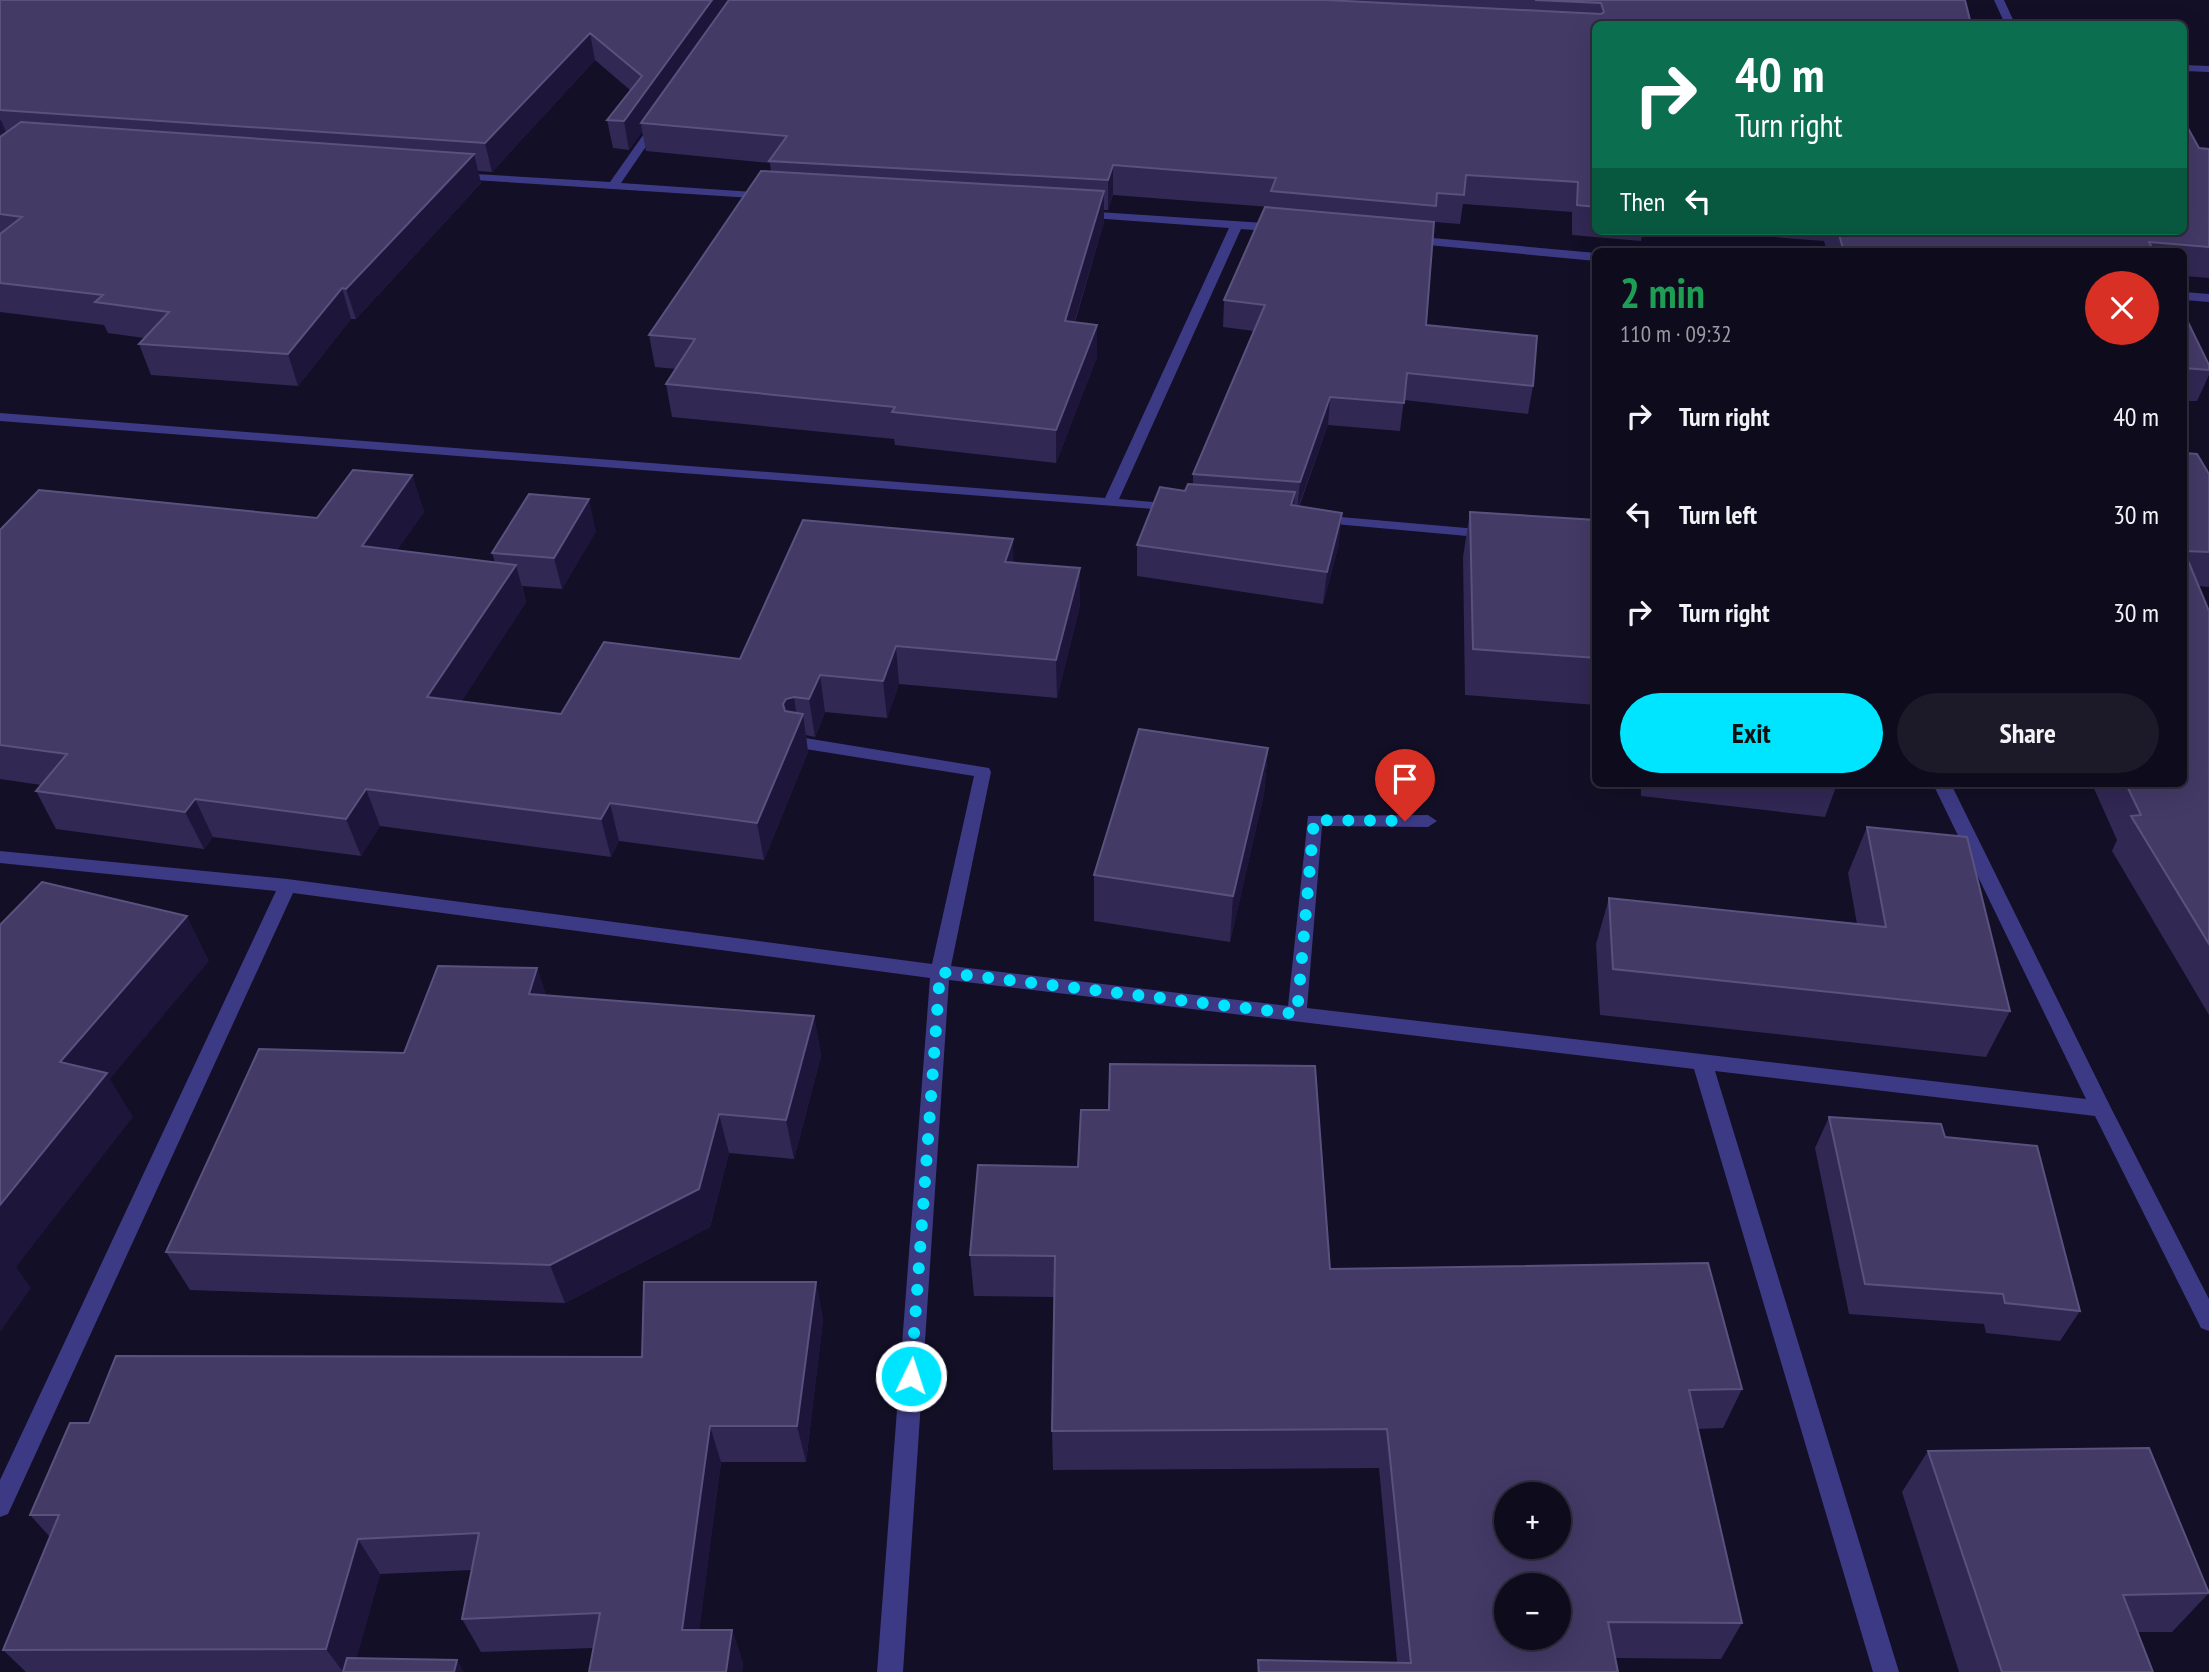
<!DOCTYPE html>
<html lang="en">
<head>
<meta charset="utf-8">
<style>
  :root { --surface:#0e0b1c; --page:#1c1929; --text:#f1f3f6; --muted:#9b9ba3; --line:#2e2b3b; --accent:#00e5ff }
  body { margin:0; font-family:"PT Sans Narrow",sans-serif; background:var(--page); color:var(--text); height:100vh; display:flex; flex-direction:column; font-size:26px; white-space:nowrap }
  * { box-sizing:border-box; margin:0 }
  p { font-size:23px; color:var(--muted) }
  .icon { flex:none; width:38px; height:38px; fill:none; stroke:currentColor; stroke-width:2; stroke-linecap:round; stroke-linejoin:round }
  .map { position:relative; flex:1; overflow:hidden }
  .drawer { position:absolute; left:1592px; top:248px; width:595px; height:539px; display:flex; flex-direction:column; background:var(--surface); border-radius:10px; box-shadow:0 7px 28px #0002,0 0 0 2px var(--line) }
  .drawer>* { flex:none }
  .hud { position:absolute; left:1592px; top:21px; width:595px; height:214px; border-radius:10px; box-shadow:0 7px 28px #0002,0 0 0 2px var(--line); background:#0b6e4f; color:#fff; overflow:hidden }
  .tools { position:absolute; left:1494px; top:1482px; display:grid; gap:14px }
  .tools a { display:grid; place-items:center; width:77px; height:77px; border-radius:50%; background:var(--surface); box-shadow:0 7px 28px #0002,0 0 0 2px var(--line); font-size:35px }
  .pin { position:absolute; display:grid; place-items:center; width:60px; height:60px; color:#fff; margin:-72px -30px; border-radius:50% 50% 50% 0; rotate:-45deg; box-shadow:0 0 7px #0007 }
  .pin .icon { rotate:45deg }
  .me { position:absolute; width:77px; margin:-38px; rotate:4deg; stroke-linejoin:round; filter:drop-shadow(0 0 5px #0008) }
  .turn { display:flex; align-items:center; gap:24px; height:147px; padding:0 28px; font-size:32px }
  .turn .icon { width:91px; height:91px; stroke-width:2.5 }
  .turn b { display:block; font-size:49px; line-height:60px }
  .then { display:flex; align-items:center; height:66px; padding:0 28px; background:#0003; gap:14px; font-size:26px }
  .round { display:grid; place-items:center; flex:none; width:74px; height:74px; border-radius:37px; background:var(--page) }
  .head { display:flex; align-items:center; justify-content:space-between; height:119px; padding:0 28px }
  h1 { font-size:42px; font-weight:700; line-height:52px; color:#1e9e55 }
  .button { display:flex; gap:14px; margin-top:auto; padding:14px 28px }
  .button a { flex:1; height:80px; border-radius:42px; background:var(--accent); color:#111; font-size:28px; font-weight:700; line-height:80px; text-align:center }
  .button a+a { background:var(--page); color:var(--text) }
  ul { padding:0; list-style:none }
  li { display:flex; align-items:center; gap:21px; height:98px; padding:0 28px }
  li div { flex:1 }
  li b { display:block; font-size:26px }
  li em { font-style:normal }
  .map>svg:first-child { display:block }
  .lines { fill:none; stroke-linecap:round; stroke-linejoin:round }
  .minor { fill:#3d3a85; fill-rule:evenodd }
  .wall { fill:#312854 }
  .shaded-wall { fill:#1d163a }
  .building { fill:#433a66; stroke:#5a527e; stroke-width:2; fill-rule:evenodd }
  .route { stroke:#00e5ff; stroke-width:12; stroke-dasharray:0 21.6 }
</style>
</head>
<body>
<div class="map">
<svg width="2209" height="1672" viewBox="0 0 2209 1672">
  <rect width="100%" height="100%" fill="#130f26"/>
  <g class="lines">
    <!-- minor -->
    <path class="minor" d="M1994,0H2004L2015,24H2005Z
      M2184,65L2209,66V72L2184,71Z
      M657,120L662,123L621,183L769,193L775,196L769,199L458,179L452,176L458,173L610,182L653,121Z
      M1083,211L1279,224L1285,228L1279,232L1241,229L1119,499L1175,504L1180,505L1182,508L1180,511L0,421V413L1105,498L1229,228L1079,217V213Z
      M1411,236L1596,253V261L1407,243L1405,240Z
      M2184,292L2209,294V302L2184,300Z
      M1318,515L1489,530L1496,534L1489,538L1313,522L1311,519L1313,516Z
      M799,737L989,768L991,772L951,966L1288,1006L1308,816L1428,815L1437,821L1428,827L1322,826L1307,1008L2086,1099L1933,784H1951L2111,1108L2209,1299V1331L2201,1328L2095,1116L1715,1071L1899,1672H1873L1694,1069L949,980L903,1672H877L930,978L293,893L8,1514L0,1517V1480L276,891L0,863V851L287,879L932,964L974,776L793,747L791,743L793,739Z"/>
  </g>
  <!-- wall -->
  <path class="wall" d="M0,0H1965L1596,24V231H1643L1641,241L1572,235V212L1463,204L1460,224L1434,222L1426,325L1533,386L1528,414L1404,400L1400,431L1328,425L1299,507L1339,544L1323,604L1137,576V545L1185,491L1193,484V474L1254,331L1223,327L1224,300L1270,207L1113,195L1108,210H1104V222L1075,322L1097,325V357L1056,463L895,445L894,439L672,417L666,384L676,369L655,367L649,335L771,172L770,163L646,151L642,131L629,150L613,148L607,120L630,90L595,60L492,172L478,171L481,183L356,319H351L298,386L151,375L139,344L144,338L108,333L104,325L0,312Z
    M2199,148L2209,149V278L2184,276V252H1827L1824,241L1697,231H2184Z
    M2184,314L2209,365V375L2197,401H2184Z
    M2184,453L2209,474V587L2199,586L2209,611V1015L2112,851L2117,840L2092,784H2184Z
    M412,475L424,512L397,550L495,562L492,553L596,531L562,589L522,586L526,602L461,702L561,714L740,659L1014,563L1080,568V605L1057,698L899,684L887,718L825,712L815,737L806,735L808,752L764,860L619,841L611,857L380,826L361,856L213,837L204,849L56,829L36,791L41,785L0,779V530L317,518Z
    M1470,512L1596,520V705L1465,695L1463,557Z
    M1268,748L1264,794L1230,942L1094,921V875Z
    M1641,784H1837L1825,817L1641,796Z
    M1867,827L2010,1011L1986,1057L1600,1015L1596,944L1609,898L1857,924L1848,873Z
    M537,968L546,996L814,1016L821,1056L794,1159L729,1153L710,1227L565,1303L190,1290L166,1252L404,1053Z
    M1829,1117L1945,1137L2080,1311L2060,1341L1986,1333L1984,1324L1849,1314L1815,1148Z
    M978,1165L1330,1269L1742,1389L1723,1428L1698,1429L1742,1623L1721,1659L1615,1658L1618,1672H1257L1258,1660L1397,1662L1379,1468L1053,1470L1052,1431L1054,1297L974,1296L970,1255Z
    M816,1282L823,1320L806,1462H721L699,1630H732L743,1663L742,1672H589L594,1648L481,1652L462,1619L472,1570L380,1574L356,1659L464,1672H26L3,1650L50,1537L30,1515L89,1423L642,1357Z
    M1928,1451L2209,1593L2172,1632H2138L2153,1672H1959L1902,1492Z"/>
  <!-- shaded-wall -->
  <path class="shaded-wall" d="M712,0H735L641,123L642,131L629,150L624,121Z
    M590,33L595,60L492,172L485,143Z
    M1,120L13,149L0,160V121Z
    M474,154L481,183L356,319L346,289Z
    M1113,165V195L1108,210V180Z
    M1104,191V222L1065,353V321Z
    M342,288L351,319L298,386L288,354Z
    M1097,325V357L1056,463V430Z
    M1330,397L1328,425L1297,510L1300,482Z
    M412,475L424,512L374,583L362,546Z
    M1295,492L1293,523L1291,505Z
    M589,499L596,531L562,589L554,558Z
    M1342,513L1339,544L1323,604L1327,572Z
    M1013,539L1014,576L1005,562Z
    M516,565L526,602L440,735L427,697Z
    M1080,568V605L1057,698L1056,660Z
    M896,646L899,684L887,718L883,681Z
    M820,675L825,712L815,737L809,699Z
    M794,697L798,725L803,714L808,752L764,860L757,823L783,704L786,699Z
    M1268,748L1264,794L1230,942L1233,896Z
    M366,789L380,826L361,856L346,819Z
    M195,799L213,837L204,849L185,812Z
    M610,803L619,841L611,857L601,819Z
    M187,916L209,961L110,1079L133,1117L16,1267L31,1288L0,1332V1205L60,1062Z
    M537,968L550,1008L529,994Z
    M814,1016L821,1056L794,1159L786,1120Z
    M719,1114L729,1153L710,1227L565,1303L550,1265Z
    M816,1282L823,1320L806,1462L797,1426Z
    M710,1426L721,1462L695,1664L682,1630Z
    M358,1539L380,1574L353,1672H343L326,1649Z
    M732,1630L743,1663L742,1672H726Z
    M457,1660L464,1672H454Z"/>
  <!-- building -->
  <path class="building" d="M0,0H712L624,121L607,120L642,76L590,33L485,143L0,110Z
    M729,0H1326L1601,14L1604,12L1601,3L1535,0H1965L1971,24H1596V207L1577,205L1578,182L1466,175L1464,195L1437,193L1436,206L1271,191L1276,178L1113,165L1108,180L769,161L787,136L641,123Z
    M2184,121L2199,148L2209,149V247L2149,242L2154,252H1844L1838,231H2184Z
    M21,122L474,154L346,289L342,288L288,354L139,344L169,312L95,302L103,295L0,283V234L22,217L0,214V137Z
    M761,171L1104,191L1065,321L1097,325L1056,430L892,412L895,407L666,384L695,339L649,335Z
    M1265,207L1434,222L1426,325L1537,336L1533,386L1407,373L1404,403L1330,397L1300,482L1193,474L1265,305L1224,300Z
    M2184,314L2209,365V370L2184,368Z
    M2184,453L2197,454L2209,474V552L2184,551L2209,611V944L2131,816L2141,815L2126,784H2184Z
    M353,470L412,475L362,546L516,565L427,697L561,714L604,642L740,659L803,520L1013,539L1005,562L1080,568L1056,660L896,646L883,681L820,675L809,699L794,697L786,699L783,704L785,711L803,714L757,823L610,803L601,819L366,789L346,819L195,799L185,812L36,791L67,754L0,745V530L39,490L317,518Z
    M1188,484L1295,492L1291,505L1342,513L1327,572L1137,545L1160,487L1185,491Z
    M529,494L589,499L554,558L492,553Z
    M1470,512L1596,520V658L1473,649Z
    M1139,729L1268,748L1233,896L1094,875Z
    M1867,827L1967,837L2010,1011L1613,969L1609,898L1886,927Z
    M42,882L187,916L60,1062L107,1073L0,1205V925Z
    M438,966L537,968L529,994L814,1016L786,1120L719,1114L699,1189L550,1265L166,1252L259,1049L404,1053Z
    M1110,1064L1315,1066L1330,1269L1708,1263L1742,1389L1689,1390L1742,1623L1608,1622L1618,1672H1259L1258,1660L1411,1663L1387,1429L1052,1431L1055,1256L970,1255L978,1165L1078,1167L1081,1110H1109ZM1507,1494H1559V1547H1507ZM1507,1586H1559V1638H1507Z
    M1829,1117L1941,1124L1945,1137L2037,1146L2080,1311L2005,1303L2003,1294L1865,1284Z
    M644,1282H816L797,1426H710L682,1630H732L726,1672H589L600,1613L462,1619L479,1533L358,1539L326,1649L3,1650L59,1515H30L70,1423H89L116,1356L642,1357Z
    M2149,1448L2209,1593L2123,1595L2153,1672H2002L1928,1451Z
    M347,1658L457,1660L454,1672H343Z"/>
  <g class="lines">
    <!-- route -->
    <path class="route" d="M911,1376L940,972L1297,1014L1314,820L1405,821"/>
  </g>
</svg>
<div class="tools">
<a>+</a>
<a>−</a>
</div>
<div class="pin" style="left:1405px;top:821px;background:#d93025"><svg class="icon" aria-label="arrive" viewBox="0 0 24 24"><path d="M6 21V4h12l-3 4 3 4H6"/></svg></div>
<svg class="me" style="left:911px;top:1376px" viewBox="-20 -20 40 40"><circle r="17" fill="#00e5ff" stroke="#fff" stroke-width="3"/><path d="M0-11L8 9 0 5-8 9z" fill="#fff"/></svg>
<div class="hud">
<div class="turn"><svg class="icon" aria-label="right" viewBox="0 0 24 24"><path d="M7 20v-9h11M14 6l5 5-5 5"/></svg><div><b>40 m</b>Turn right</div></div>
<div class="then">Then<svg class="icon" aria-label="left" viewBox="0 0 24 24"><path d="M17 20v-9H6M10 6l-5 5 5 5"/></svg></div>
</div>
<section class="drawer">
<div class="head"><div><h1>2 min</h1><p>110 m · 09:32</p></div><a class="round" style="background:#d93025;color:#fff"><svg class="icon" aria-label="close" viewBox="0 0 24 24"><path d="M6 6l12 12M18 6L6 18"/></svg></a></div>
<ul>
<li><svg class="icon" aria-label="right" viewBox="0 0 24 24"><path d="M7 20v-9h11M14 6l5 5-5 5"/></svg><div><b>Turn right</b></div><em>40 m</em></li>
<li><svg class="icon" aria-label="left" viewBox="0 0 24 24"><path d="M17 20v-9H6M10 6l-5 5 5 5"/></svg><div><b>Turn left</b></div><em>30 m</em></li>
<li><svg class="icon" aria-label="right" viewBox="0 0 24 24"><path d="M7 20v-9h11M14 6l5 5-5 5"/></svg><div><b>Turn right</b></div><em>30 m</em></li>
</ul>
<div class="button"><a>Exit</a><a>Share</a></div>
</section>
</div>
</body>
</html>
